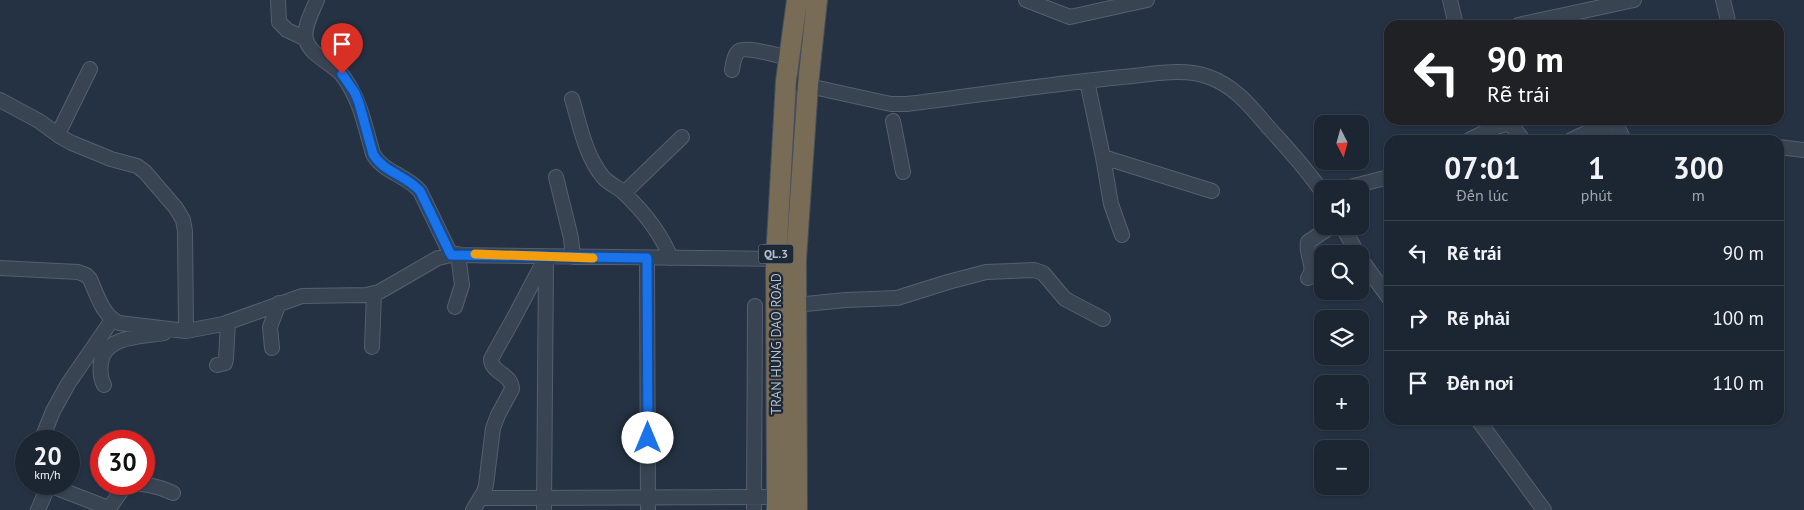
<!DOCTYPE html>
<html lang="vi">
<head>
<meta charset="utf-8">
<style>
  :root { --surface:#1c2632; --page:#29323e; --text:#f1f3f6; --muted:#a0a5ac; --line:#3a434d }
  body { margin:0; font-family:"PT Sans",sans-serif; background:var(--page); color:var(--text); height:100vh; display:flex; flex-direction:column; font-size:19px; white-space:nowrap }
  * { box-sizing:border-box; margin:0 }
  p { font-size:16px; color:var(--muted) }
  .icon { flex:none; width:28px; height:28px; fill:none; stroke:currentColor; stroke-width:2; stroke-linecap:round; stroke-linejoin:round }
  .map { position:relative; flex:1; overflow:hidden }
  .details { position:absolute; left:1384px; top:135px; width:400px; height:290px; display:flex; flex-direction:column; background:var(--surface); border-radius:15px; box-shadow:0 1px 4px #0004,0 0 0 1px var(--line) }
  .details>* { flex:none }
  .hud { position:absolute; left:1384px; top:20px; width:400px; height:105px; border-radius:15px; box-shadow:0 1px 4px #0004,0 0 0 1px var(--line); background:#202124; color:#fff; overflow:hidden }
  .needle { width:32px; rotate:174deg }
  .fabs { position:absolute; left:1314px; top:115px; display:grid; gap:10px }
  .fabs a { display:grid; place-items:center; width:55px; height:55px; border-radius:10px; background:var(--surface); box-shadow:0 1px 4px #0004,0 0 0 1px var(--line); font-size:25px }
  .speed { position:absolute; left:15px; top:430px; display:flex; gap:10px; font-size:25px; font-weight:700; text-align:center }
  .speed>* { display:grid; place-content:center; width:65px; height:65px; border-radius:50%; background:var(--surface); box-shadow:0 1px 4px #0004,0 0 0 1px var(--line); line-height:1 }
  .speed small { font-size:12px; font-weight:400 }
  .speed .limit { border:8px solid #d22; background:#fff; color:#111 }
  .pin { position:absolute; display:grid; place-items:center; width:42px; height:42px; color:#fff; margin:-51px -21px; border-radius:50% 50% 50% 0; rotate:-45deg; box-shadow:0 0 5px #0007 }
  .pin .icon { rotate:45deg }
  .me { position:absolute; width:55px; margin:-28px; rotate:0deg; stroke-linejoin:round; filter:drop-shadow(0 0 4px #0008) }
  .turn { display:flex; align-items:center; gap:18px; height:105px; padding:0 20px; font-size:22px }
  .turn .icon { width:65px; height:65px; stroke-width:2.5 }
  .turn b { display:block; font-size:35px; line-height:42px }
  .eta { display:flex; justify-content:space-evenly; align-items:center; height:85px; text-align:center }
  .eta b { font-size:30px; font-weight:700; line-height:35px }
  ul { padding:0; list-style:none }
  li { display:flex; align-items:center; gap:15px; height:65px; padding:0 20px; border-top:1px solid var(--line) }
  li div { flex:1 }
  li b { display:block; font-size:19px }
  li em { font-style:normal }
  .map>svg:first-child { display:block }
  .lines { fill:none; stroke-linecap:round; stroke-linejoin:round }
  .minor-casing { stroke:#555f6d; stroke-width:16 }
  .highway-casing { stroke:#444f5d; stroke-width:22 }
  .minor { stroke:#394453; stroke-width:14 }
  .highway { stroke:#796c56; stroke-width:20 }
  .route-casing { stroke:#114b97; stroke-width:12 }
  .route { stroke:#1a73e8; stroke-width:9 }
  .slow { stroke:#f59e0b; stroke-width:9 }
  .labels { text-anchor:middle; stroke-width:4.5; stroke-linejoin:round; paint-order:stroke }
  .shield { fill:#1e2938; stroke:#8992a0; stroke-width:1 }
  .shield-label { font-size:12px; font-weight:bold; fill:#b7bfcc }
  .street-label { font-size:14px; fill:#b7bfcc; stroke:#1e2938 }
</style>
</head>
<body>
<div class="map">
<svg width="1804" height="510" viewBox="0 0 1804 510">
  <rect width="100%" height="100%" fill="#253243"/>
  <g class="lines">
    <defs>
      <path id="minor" d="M278,0L279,22L287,30L306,39
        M317,0C312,12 303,28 306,40C311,56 332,63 342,75C360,98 365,126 373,154C383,172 406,175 420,191L451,255
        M1026,0L1070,17L1147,0
        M1450,0L1456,25
        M1723,0L1729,25
        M1518,25L1634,0
        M732,70C733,64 734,55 739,51C746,46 780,56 789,58
        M786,81L877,101L891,104H907C979,95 1050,84 1122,77C1150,75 1182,67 1209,77C1235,86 1252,108 1269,128C1288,149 1307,169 1322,192
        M1087,81L1103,157L1111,204L1122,235
        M572,99C580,125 585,155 603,177C609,184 618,187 624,193C643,211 661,234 671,258
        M0,100L39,121L61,137L72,143L111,159L137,166L145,172L176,208L183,220L185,231L186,331
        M893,121L903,172
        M58,134L90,69
        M1469,140C1478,136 1501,122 1510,125C1515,128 1519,135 1523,140
        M1571,140L1588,132L1615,126L1618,128L1624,140
        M1779,147L1804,150
        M1103,157L1212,191
        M556,177L571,238L573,257
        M1342,189L1389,177
        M624,193L682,137
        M1342,226L1358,254
        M647,258L648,510
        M1360,258L1389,298
        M0,268L78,272L86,275L90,279C97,295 103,316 119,323L186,331L223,324L302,296L366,295L379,292L438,258L451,255L776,259
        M1308,278C1317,268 1305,254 1308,242L1332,226
        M795,305L846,300L897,298L948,282L986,272L1034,270L1043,273L1065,299L1103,319
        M455,307L462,285L458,254
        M372,347L374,293
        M272,348L270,327L279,303
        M217,365L225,363L226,359L228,322
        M104,385C100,378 100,370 101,362C106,335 142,337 164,333
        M1478,420L1544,510
        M41,441L53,411L68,384L112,320
        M49,485L103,506L108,510L124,487C138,480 160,487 173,493
        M480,498L777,497
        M38,510L49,484
        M473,510L484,492L486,485L493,428L498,415L512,389C512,374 491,373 491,359L515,316L546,257
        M544,510L546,261
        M754,510L755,306"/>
      <path id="highway" d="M777,510L776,259L786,81L797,0
        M797,510L796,260L808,85L817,0"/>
    </defs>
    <!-- minor casing -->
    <use href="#minor" class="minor-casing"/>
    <!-- highway casing -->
    <use href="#highway" class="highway-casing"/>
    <!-- minor -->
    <use href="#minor" class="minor"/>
    <!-- highway -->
    <use href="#highway" class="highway"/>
  </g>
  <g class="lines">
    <defs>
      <path id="route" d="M342,74L355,93L359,103L373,154C383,172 406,175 420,191L451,255L647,258L648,438"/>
    </defs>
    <!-- route casing -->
    <use href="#route" class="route-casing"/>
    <!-- route -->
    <use href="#route" class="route"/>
    <!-- slow -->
    <path class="slow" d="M475,254L593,258"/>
  </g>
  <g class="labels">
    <!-- shield labels -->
    <rect class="shield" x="758.5" y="244.5" width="35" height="19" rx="4"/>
    <g class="shield-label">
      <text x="776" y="258">QL.3</text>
    </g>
    <!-- street labels -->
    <g class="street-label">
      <text transform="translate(776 344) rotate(-90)" y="5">TRAN HUNG DAO ROAD</text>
    </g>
  </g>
</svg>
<div class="fabs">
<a><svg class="needle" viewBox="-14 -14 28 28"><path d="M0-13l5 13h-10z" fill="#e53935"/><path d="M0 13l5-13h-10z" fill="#a0a5ac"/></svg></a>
<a><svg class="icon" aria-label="sound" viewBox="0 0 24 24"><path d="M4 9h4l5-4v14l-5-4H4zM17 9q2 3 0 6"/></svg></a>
<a><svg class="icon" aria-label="search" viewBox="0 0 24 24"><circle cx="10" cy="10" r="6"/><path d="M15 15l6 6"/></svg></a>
<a><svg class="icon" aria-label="layers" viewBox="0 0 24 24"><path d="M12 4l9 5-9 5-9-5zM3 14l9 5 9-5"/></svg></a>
<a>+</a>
<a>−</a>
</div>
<div class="speed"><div>20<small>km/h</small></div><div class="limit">30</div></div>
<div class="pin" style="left:342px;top:74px;background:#d93025"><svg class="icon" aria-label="arrive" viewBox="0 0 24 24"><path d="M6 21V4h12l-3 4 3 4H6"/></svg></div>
<svg class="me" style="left:648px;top:438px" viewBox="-20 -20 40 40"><circle r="19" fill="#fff"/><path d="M0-13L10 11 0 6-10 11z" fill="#1a73e8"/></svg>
<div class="hud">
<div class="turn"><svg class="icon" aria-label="left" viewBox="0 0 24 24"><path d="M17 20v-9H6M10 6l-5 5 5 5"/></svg><div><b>90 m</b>Rẽ trái</div></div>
</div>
<section class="details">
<div class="eta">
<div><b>07:01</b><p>Đến lúc</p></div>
<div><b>1</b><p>phút</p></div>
<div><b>300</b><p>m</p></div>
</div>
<ul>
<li><svg class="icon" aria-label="left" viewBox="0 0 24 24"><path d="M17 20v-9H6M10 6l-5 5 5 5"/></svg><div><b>Rẽ trái</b></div><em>90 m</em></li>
<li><svg class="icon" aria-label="right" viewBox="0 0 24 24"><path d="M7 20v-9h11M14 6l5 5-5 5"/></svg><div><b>Rẽ phải</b></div><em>100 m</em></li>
<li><svg class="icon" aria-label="arrive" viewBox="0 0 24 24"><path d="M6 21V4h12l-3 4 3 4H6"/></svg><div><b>Đến nơi</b></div><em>110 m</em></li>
</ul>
</section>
</div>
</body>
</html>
